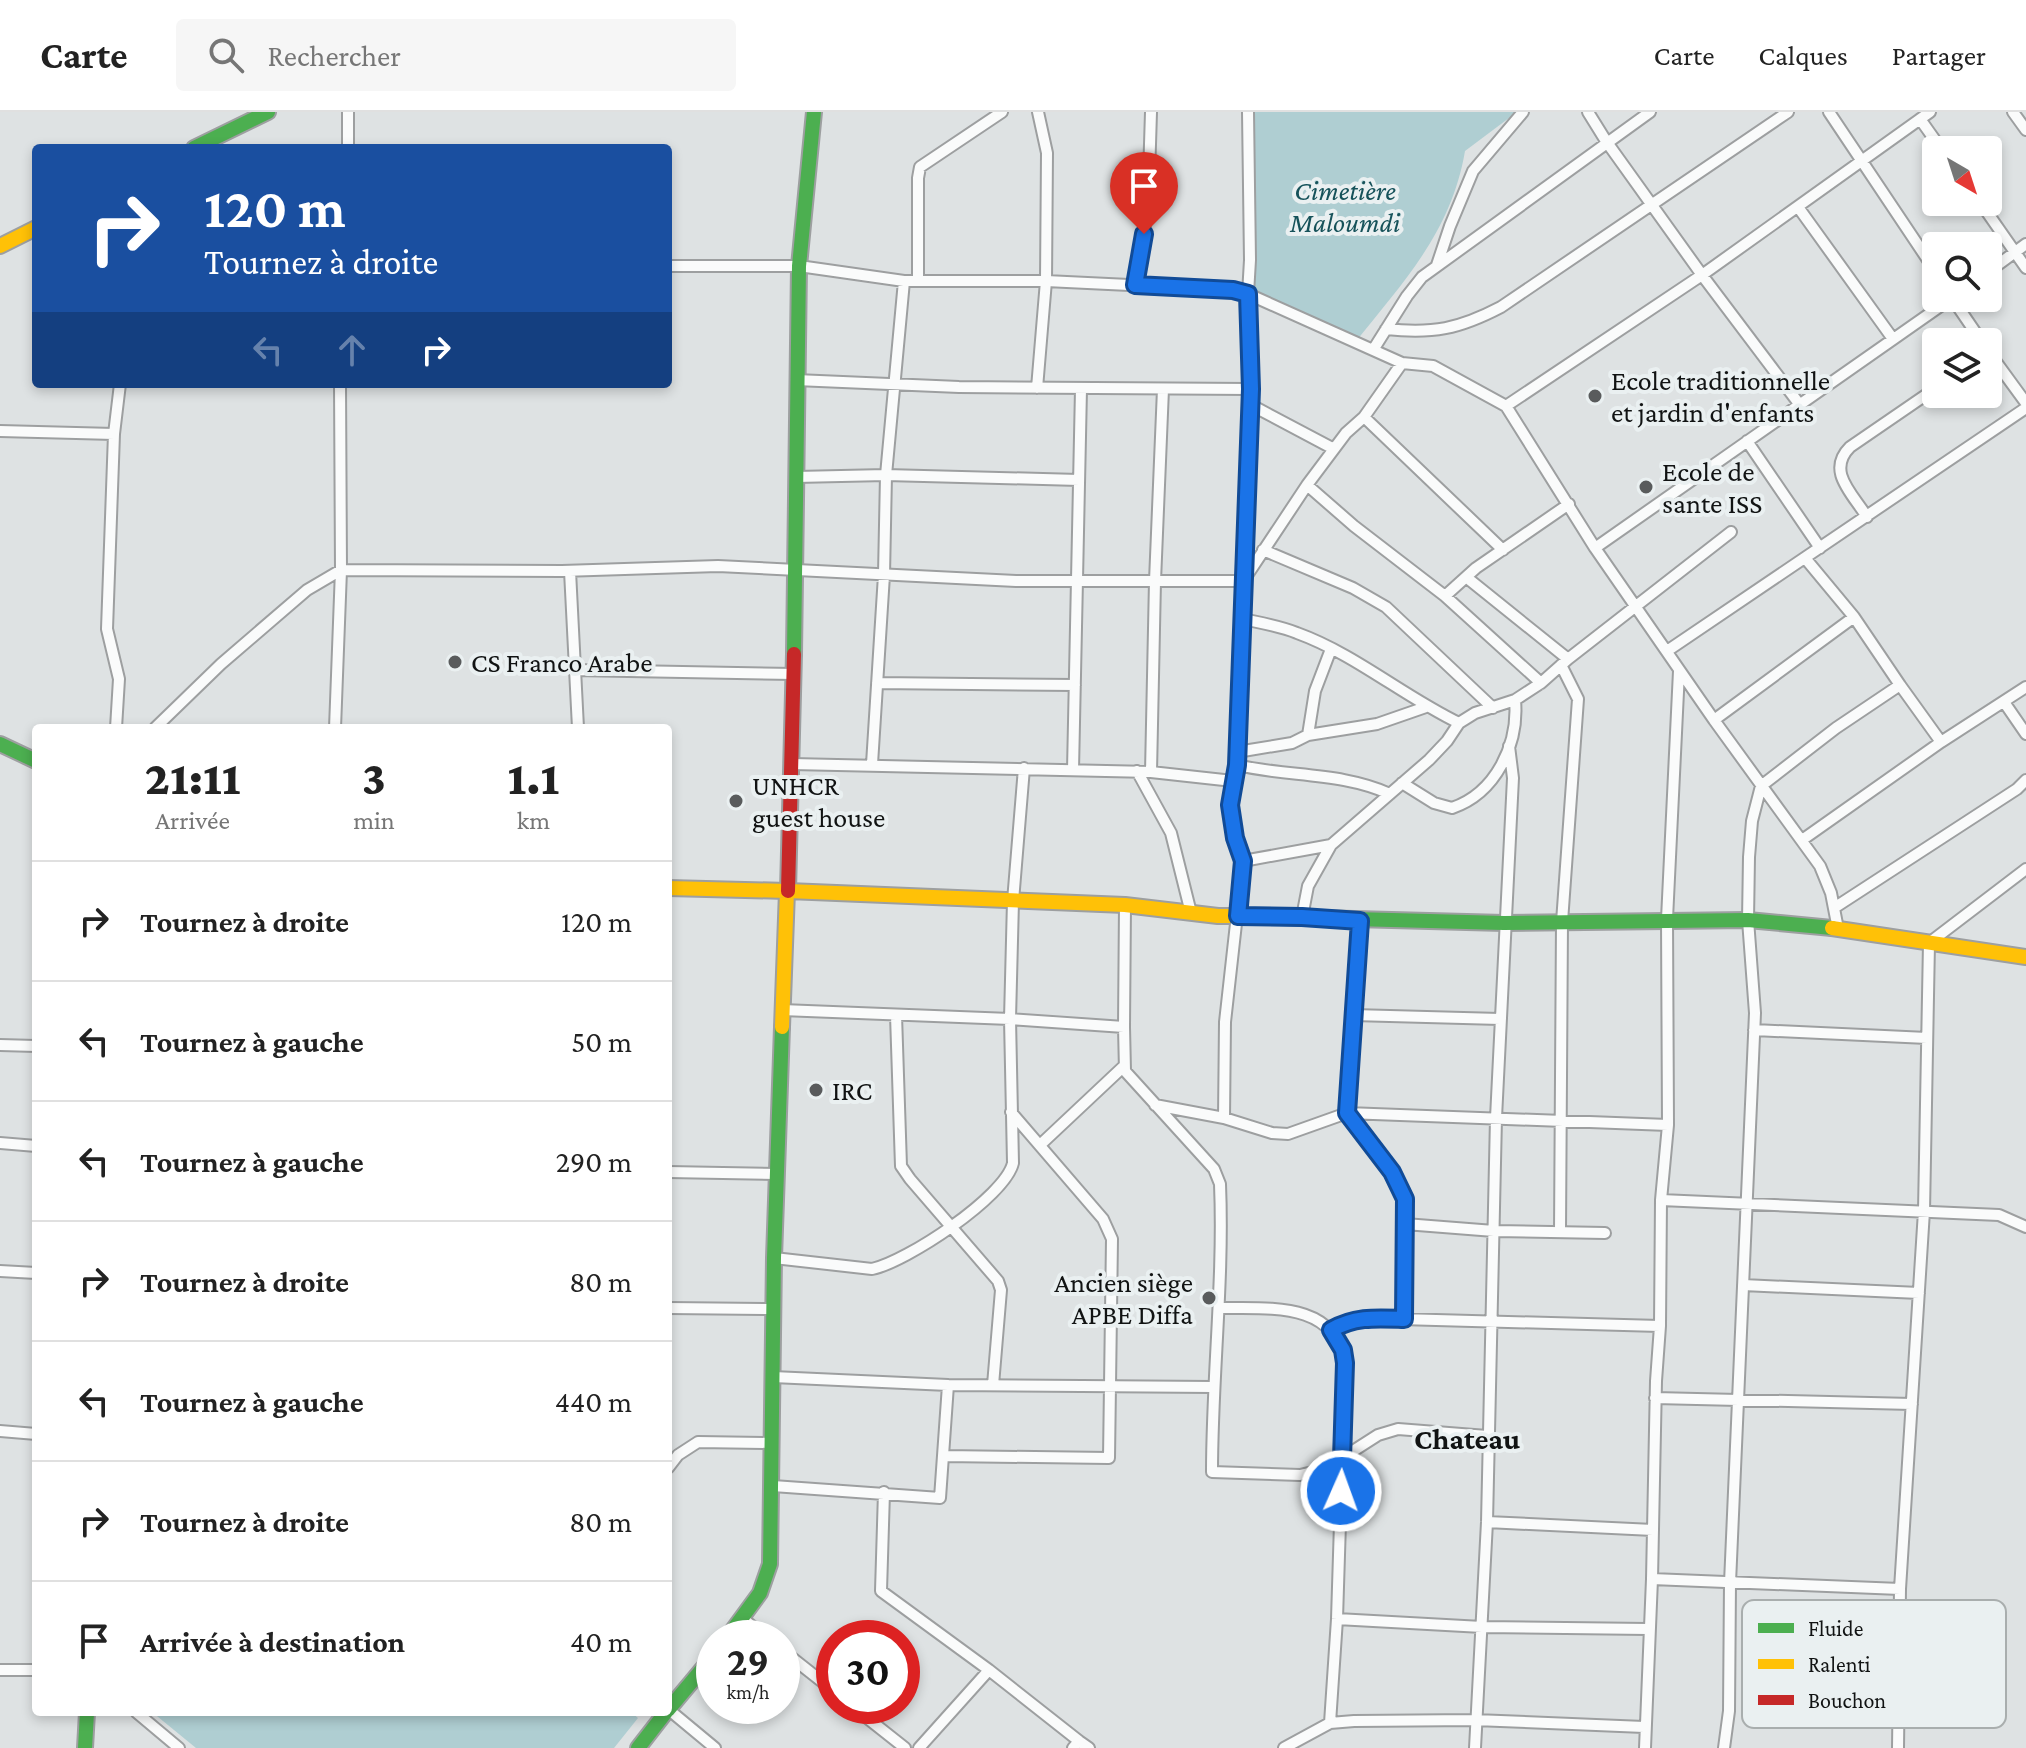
<!DOCTYPE html>
<html lang="fr">
<head>
<meta charset="utf-8">
<style>
  :root { --surface:#fff; --page:#f6f6f6; --text:#222; --muted:#767676; --line:#e0e0e0 }
  body { margin:0; font-family:"Crimson Pro",serif; background:var(--page); color:var(--text); height:100vh; display:flex; flex-direction:column; font-size:30px; white-space:nowrap }
  * { box-sizing:border-box; margin:0 }
  p { font-size:26px; color:var(--muted) }
  .icon { flex:none; width:44px; height:44px; fill:none; stroke:currentColor; stroke-width:2; stroke-linecap:round; stroke-linejoin:round }
  .map { position:relative; flex:1; overflow:hidden }
  .panel { position:absolute; left:32px; top:612px; width:640px; height:992px; display:flex; flex-direction:column; background:var(--surface); border-radius:8px; box-shadow:0 4px 12px #0003 }
  .panel>* { flex:none }
  .top-card { position:absolute; left:32px; top:32px; width:640px; height:244px; border-radius:8px; box-shadow:0 4px 12px #0003; background:#1a4fa0; color:#fff; overflow:hidden }
  .needle { width:52px; rotate:141deg }
  .fabs { position:absolute; left:1922px; top:24px; display:grid; gap:16px }
  .fabs a { display:grid; place-items:center; width:80px; height:80px; border-radius:8px; background:var(--surface); box-shadow:0 4px 12px #0003; font-size:40px }
  .speed { position:absolute; left:696px; top:1508px; display:flex; gap:16px; font-size:40px; font-weight:700; text-align:center }
  .speed>* { display:grid; place-content:center; width:104px; height:104px; border-radius:50%; background:var(--surface); box-shadow:0 4px 12px #0003; line-height:1 }
  .speed small { font-size:20px; font-weight:400 }
  .speed .limit { border:12px solid #d22; background:#fff; color:#111 }
  .pin { position:absolute; display:grid; place-items:center; width:68px; height:68px; color:#fff; margin:-82px -34px; border-radius:50% 50% 50% 0; rotate:-45deg; box-shadow:0 0 8px #0007 }
  .pin .icon { rotate:45deg }
  .me { position:absolute; width:88px; margin:-44px; rotate:2deg; stroke-linejoin:round; filter:drop-shadow(0 0 6px #0008) }
  .turn { display:flex; align-items:center; gap:28px; height:168px; padding:0 40px; font-size:36px }
  .turn .icon { width:104px; height:104px; stroke-width:2.5 }
  .turn b { display:block; font-size:56px; line-height:68px }
  .lanes { display:flex; align-items:center; height:76px; padding:0 40px; background:#0003; justify-content:center; gap:40px; direction:ltr }
  .lanes .off { opacity:.35 }
  .eta { display:flex; justify-content:space-evenly; align-items:center; height:136px; text-align:center }
  .eta b { font-size:48px; font-weight:800; line-height:56px }
  ul { padding:0; list-style:none }
  li { display:flex; align-items:center; gap:24px; height:120px; padding:0 40px; border-top:2px solid var(--line) }
  li div { flex:1 }
  li b { display:block; font-size:30px }
  li em { font-style:normal }
  header { display:flex; align-items:center; gap:48px; box-sizing:border-box; height:112px; padding:0 40px; background:var(--surface); border-bottom:2px solid var(--line) }
  header strong { font-size:38px }
  nav { display:flex; gap:44px; margin-inline-start:auto; font-size:28px }
  .search { width:560px; height:72px; background:var(--page); display:flex; align-items:center; gap:20px; box-sizing:border-box; padding:0 28px; border-radius:8px; color:var(--muted); font-size:30px }
  .map>svg:first-child { display:block }
  .green { fill:#afced2 }
  .lines { fill:none; stroke-linecap:round; stroke-linejoin:round }
  .street-casing { stroke:#9d9fa0; stroke-width:14 }
  .fast-casing { stroke:#9d9fa0; stroke-width:18 }
  .slow-casing { stroke:#9d9fa0; stroke-width:18 }
  .jam-casing { stroke:#9d9fa0; stroke-width:18 }
  .street { stroke:#fafbfb; stroke-width:10 }
  .fast { stroke:#4caf50; stroke-width:14 }
  .slow { stroke:#ffc107; stroke-width:14 }
  .jam { stroke:#c62828; stroke-width:14 }
  .route-casing { stroke:#114b97; stroke-width:20 }
  .route { stroke:#1a73e8; stroke-width:14 }
  .poi-dot { fill:#595b5c; stroke:#eaf0f1; stroke-width:3 }
  .labels { text-anchor:middle; stroke-width:8; stroke-linejoin:round; paint-order:stroke }
  .park-label { font-size:28px; font-style:italic; fill:#16525a; stroke:#eaf0f1 }
  .poi-label { font-size:28px; fill:#111313; stroke:#eaf0f1; text-anchor:start }
  .neighbourhood-label { font-size:30px; font-weight:bold; fill:#111313; stroke:#eaf0f1 }
  .key { fill:#eaf0f1; stroke:#a9aeae; stroke-width:2 }
  .key-label { font-size:22px; fill:#111313 }
</style>
</head>
<body>
<header>
<strong>Carte</strong>
<div class="search"><svg class="icon" aria-label="search" viewBox="0 0 24 24"><circle cx="10" cy="10" r="6"/><path d="M15 15l6 6"/></svg>Rechercher</div>
<nav><a>Carte</a><a>Calques</a><a>Partager</a></nav>
</header>
<div class="map">
<svg width="2026" height="1636" viewBox="0 0 2026 1636">
  <rect width="100%" height="100%" fill="#dee2e3"/>
  <!-- green -->
  <path class="green" d="M1252,0H1517L1465,39C1451,121 1403,170 1353,233L1253,180Z
    M152,1600H631L638,1606L614,1636H196Z"/>
  <g class="lines">
    <defs>
      <path id="street" d="M348,0V36
        M1588,0L1606,29L1702,163L1800,293
        M1829,0L1936,160
        M2013,0L2026,18
        M1920,7L1942,38
        M1980,90L2026,156
        M1798,95L1893,227
        M1437,153L1450,114L1473,59L1523,0
        M668,154H799L904,169H1046L1233,178L1248,182L1402,251L1433,254L1506,294L1595,436L1714,608L1820,754L1831,781L1838,817
        M1988,160L2026,132
        M918,168V66L920,55L1002,0
        M1135,173L1148,96L1151,0
        M1952,186L1982,230
        M1386,217C1433,222 1459,217 1501,195L1788,0
        M1373,238L1407,184L1422,165L1650,0
        M1988,239L2026,291
        M796,268L959,275L1251,277
        M1037,276L1046,169L1047,41L1038,0
        M1251,293L1334,337
        M1506,294L1702,163L1930,0
        M1364,305L1503,438
        M0,319L114,322
        M1747,329L1820,436
        M796,365L886,363L1079,368
        M1307,373L1354,414L1445,484L1541,571
        M1867,405C1852,381 1826,359 1850,335L1936,276
        M1595,436L1952,186
        M1263,438L1353,476L1386,495L1493,596
        M1805,446L1854,505L1900,573
        M570,459L578,616
        M1466,465L1568,547
        M1244,468L1307,373L1346,321L1364,305L1402,251
        M1445,484L1476,456L1569,392
        M1243,507C1261,511 1280,514 1297,521C1355,542 1403,584 1459,611
        M1667,539L2026,296
        M574,558L794,562
        M877,571L1075,573
        M2004,590L2026,622
        M1714,608L1854,505
        M116,616L119,567L107,517L114,322L120,272
        M155,616L221,552L307,478L341,458L562,459L718,454L1016,469H1243
        M335,616L341,458L340,272
        M1308,623L1315,579L1331,537
        M1237,640L1292,631L1308,623L1377,612L1426,595
        M792,652L1151,660L1233,669L1237,653C1288,665 1342,660 1390,682
        M872,652L884,463L886,363L904,169
        M1237,653L1251,277L1248,182L1250,148L1248,0
        M1073,658L1081,277
        M1137,659L1171,721L1191,801
        M1151,660L1155,469L1163,277
        M1402,671L1434,691L1452,696C1496,681 1519,632 1515,588
        M1802,728L1941,630L2026,575
        M1243,749L1331,733
        M1834,796L2017,677L2026,668
        M1302,805L1308,774L1331,733L1429,648L1447,629L1459,611L1475,601L1515,588L1541,571L1568,547L1731,420
        M1360,809L1347,1001L1392,1060L1405,1087L1404,1207
        M782,898L1010,907L1124,915L1125,959L1214,1057L1220,1072C1224,1168 1212,1264 1212,1360L1300,1363L1325,1357L1378,1323L1398,1317L1487,1324
        M896,903L901,1054L910,1067L998,1169L1001,1178L993,1273
        M1353,903L1500,907
        M1124,915L1125,793
        M1754,918L1927,926
        M0,933L36,934
        M1155,993L1224,1006L1272,1021L1288,1022L1347,1001L1668,1013
        M1224,1006L1225,910L1243,749C1233,722 1230,698 1233,669
        M0,1031L36,1034
        M1040,1033L1123,955
        M668,1060L777,1062
        M1661,1088L1999,1103L2026,1115
        M1405,1112L1494,1119L1605,1121
        M1560,1119L1562,810L1578,587L1561,553
        M774,1146L872,1157C906,1150 1005,1085 1013,1051L1010,907L1013,789L1024,656
        M0,1159L36,1161
        M1743,1173L1919,1181
        M668,1196L775,1197
        M1219,1196C1267,1197 1335,1188 1345,1251L1337,1507L1330,1611
        M1331,1218L1352,1208L1364,1206L1660,1214
        M948,1273L1213,1275
        M1655,1286L1912,1292
        M0,1319L36,1322
        M944,1344L1109,1346L1112,1127L1103,1107L1011,1000
        M668,1356L678,1343L698,1330L772,1331
        M773,1374L940,1386L948,1273L773,1265
        M884,1380L881,1479L989,1558L1079,1629L1073,1636
        M1487,1410L1653,1418
        M1652,1467L1900,1477
        M742,1506L767,1526
        M1337,1507L1482,1515L1648,1517
        M782,1538L834,1579
        M0,1558H36
        M852,1594L905,1636
        M668,1597L715,1636
        M136,1600L179,1636
        M1079,1629L1089,1636
        M919,1636L989,1558
        M1284,1636L1330,1611L1354,1609L1475,1608L1644,1615
        M1475,1636L1487,1410L1496,1006L1513,666L1509,634
        M1645,1636L1652,1467L1656,1269L1660,1214L1661,1088L1668,1013L1667,807L1679,559
        M1724,1636L1729,1599L1730,1471L1755,901L1748,808L1749,745L1752,709L1761,674L1836,616L1900,573L1941,630
        M1898,1636L1900,1477L1924,1099L1929,831L2026,757"/>
      <path id="fast" d="M194,36L268,0
        M794,542L799,154L814,0
        M0,632L36,649
        M1242,804L1504,811L1748,808L1832,816
        M727,1526L760,1481L770,1452L774,1146L782,915
        M668,1598L714,1543
        M85,1636L87,1600
        M638,1636L666,1600"/>
      <path id="slow" d="M0,134L36,116
        M668,776L787,779L782,915
        M788,779L1125,793L1218,804H1242
        M1832,816L2026,845"/>
      <path id="jam" d="M788,779L794,542"/>
    </defs>
    <!-- street casing -->
    <use href="#street" class="street-casing"/>
    <!-- fast casing -->
    <use href="#fast" class="fast-casing"/>
    <!-- slow casing -->
    <use href="#slow" class="slow-casing"/>
    <!-- jam casing -->
    <use href="#jam" class="jam-casing"/>
    <!-- street -->
    <use href="#street" class="street"/>
    <!-- fast -->
    <use href="#fast" class="fast"/>
    <!-- slow -->
    <use href="#slow" class="slow"/>
    <!-- jam -->
    <use href="#jam" class="jam"/>
  </g>
  <g class="lines">
    <defs>
      <path id="route" d="M1144,122L1135,173L1233,178L1248,182L1251,277L1237,653L1230,693L1235,726L1243,749L1238,804L1302,805L1360,809L1347,1001L1392,1060L1405,1087L1404,1207C1377,1206 1355,1204 1331,1218L1343,1238L1345,1251L1341,1379"/>
    </defs>
    <!-- route casing -->
    <use href="#route" class="route-casing"/>
    <!-- route -->
    <use href="#route" class="route"/>
  </g>
  <!-- markers -->
  <g class="poi-dot">
    <circle cx="1595" cy="284" r="8"/>
    <circle cx="1646" cy="375" r="8"/>
    <circle cx="455" cy="550" r="8"/>
    <circle cx="736" cy="689" r="8"/>
    <circle cx="816" cy="978" r="8"/>
    <circle cx="1209" cy="1186" r="8"/>
  </g>
  <g class="labels">
    <!-- park labels -->
    <g class="park-label">
      <text x="1345" y="88">Cimetière<tspan x="1345" dy="32">Maloumdi</tspan></text>
    </g>
    <!-- poi labels -->
    <g class="poi-label">
      <text x="1611" y="278">Ecole traditionnelle<tspan x="1611" dy="32">et jardin d'enfants</tspan></text>
      <text x="1662" y="369">Ecole de<tspan x="1662" dy="32">sante ISS</tspan></text>
      <text x="471" y="560">CS Franco Arabe</text>
      <text x="752" y="683">UNHCR<tspan x="752" dy="32">guest house</tspan></text>
      <text x="832" y="988">IRC</text>
      <text x="1193" y="1180" text-anchor="end">Ancien siège<tspan x="1193" dy="32">APBE Diffa</tspan></text>
    </g>
    <!-- neighbourhood labels -->
    <g class="neighbourhood-label">
      <text x="1467" y="1337">Chateau</text>
    </g>
  </g>
  <!-- legend -->
  <rect x="1742" y="1488" width="264" height="128" rx="12" class="key"/>
  <rect x="1758" y="1511" width="36" height="10" fill="#4caf50"/>
  <rect x="1758" y="1547" width="36" height="10" fill="#ffc107"/>
  <rect x="1758" y="1583" width="36" height="10" fill="#c62828"/>
  <g class="key-label">
    <text x="1808" y="1524">Fluide</text>
    <text x="1808" y="1560">Ralenti</text>
    <text x="1808" y="1596">Bouchon</text>
  </g>
</svg>
<div class="fabs">
<a><svg class="needle" viewBox="-14 -14 28 28"><path d="M0-13l5 13h-10z" fill="#e53935"/><path d="M0 13l5-13h-10z" fill="#767676"/></svg></a>
<a><svg class="icon" aria-label="search" viewBox="0 0 24 24"><circle cx="10" cy="10" r="6"/><path d="M15 15l6 6"/></svg></a>
<a><svg class="icon" aria-label="layers" viewBox="0 0 24 24"><path d="M12 4l9 5-9 5-9-5zM3 14l9 5 9-5"/></svg></a>
</div>
<div class="speed"><div>29<small>km/h</small></div><div class="limit">30</div></div>
<div class="pin" style="left:1144px;top:122px;background:#d93025"><svg class="icon" aria-label="arrive" viewBox="0 0 24 24"><path d="M6 21V4h12l-3 4 3 4H6"/></svg></div>
<svg class="me" style="left:1341px;top:1379px" viewBox="-20 -20 40 40"><circle r="17" fill="#1a73e8" stroke="#fff" stroke-width="3"/><path d="M0-11L8 9 0 5-8 9z" fill="#fff"/></svg>
<div class="top-card">
<div class="turn"><svg class="icon" aria-label="right" viewBox="0 0 24 24"><path d="M7 20v-9h11M14 6l5 5-5 5"/></svg><div><b>120 m</b>Tournez à droite</div></div>
<div class="lanes"><svg class="icon off" aria-label="left" viewBox="0 0 24 24"><path d="M17 20v-9H6M10 6l-5 5 5 5"/></svg><svg class="icon off" aria-label="ahead" viewBox="0 0 24 24"><path d="M12 20V5M6 11l6-6 6 6"/></svg><svg class="icon" aria-label="right" viewBox="0 0 24 24"><path d="M7 20v-9h11M14 6l5 5-5 5"/></svg></div>
</div>
<section class="panel">
<div class="eta">
<div><b>21:11</b><p>Arrivée</p></div>
<div><b>3</b><p>min</p></div>
<div><b>1.1</b><p>km</p></div>
</div>
<ul>
<li><svg class="icon" aria-label="right" viewBox="0 0 24 24"><path d="M7 20v-9h11M14 6l5 5-5 5"/></svg><div><b>Tournez à droite</b></div><em>120 m</em></li>
<li><svg class="icon" aria-label="left" viewBox="0 0 24 24"><path d="M17 20v-9H6M10 6l-5 5 5 5"/></svg><div><b>Tournez à gauche</b></div><em>50 m</em></li>
<li><svg class="icon" aria-label="left" viewBox="0 0 24 24"><path d="M17 20v-9H6M10 6l-5 5 5 5"/></svg><div><b>Tournez à gauche</b></div><em>290 m</em></li>
<li><svg class="icon" aria-label="right" viewBox="0 0 24 24"><path d="M7 20v-9h11M14 6l5 5-5 5"/></svg><div><b>Tournez à droite</b></div><em>80 m</em></li>
<li><svg class="icon" aria-label="left" viewBox="0 0 24 24"><path d="M17 20v-9H6M10 6l-5 5 5 5"/></svg><div><b>Tournez à gauche</b></div><em>440 m</em></li>
<li><svg class="icon" aria-label="right" viewBox="0 0 24 24"><path d="M7 20v-9h11M14 6l5 5-5 5"/></svg><div><b>Tournez à droite</b></div><em>80 m</em></li>
<li><svg class="icon" aria-label="arrive" viewBox="0 0 24 24"><path d="M6 21V4h12l-3 4 3 4H6"/></svg><div><b>Arrivée à destination</b></div><em>40 m</em></li>
</ul>
</section>
</div>
</body>
</html>
